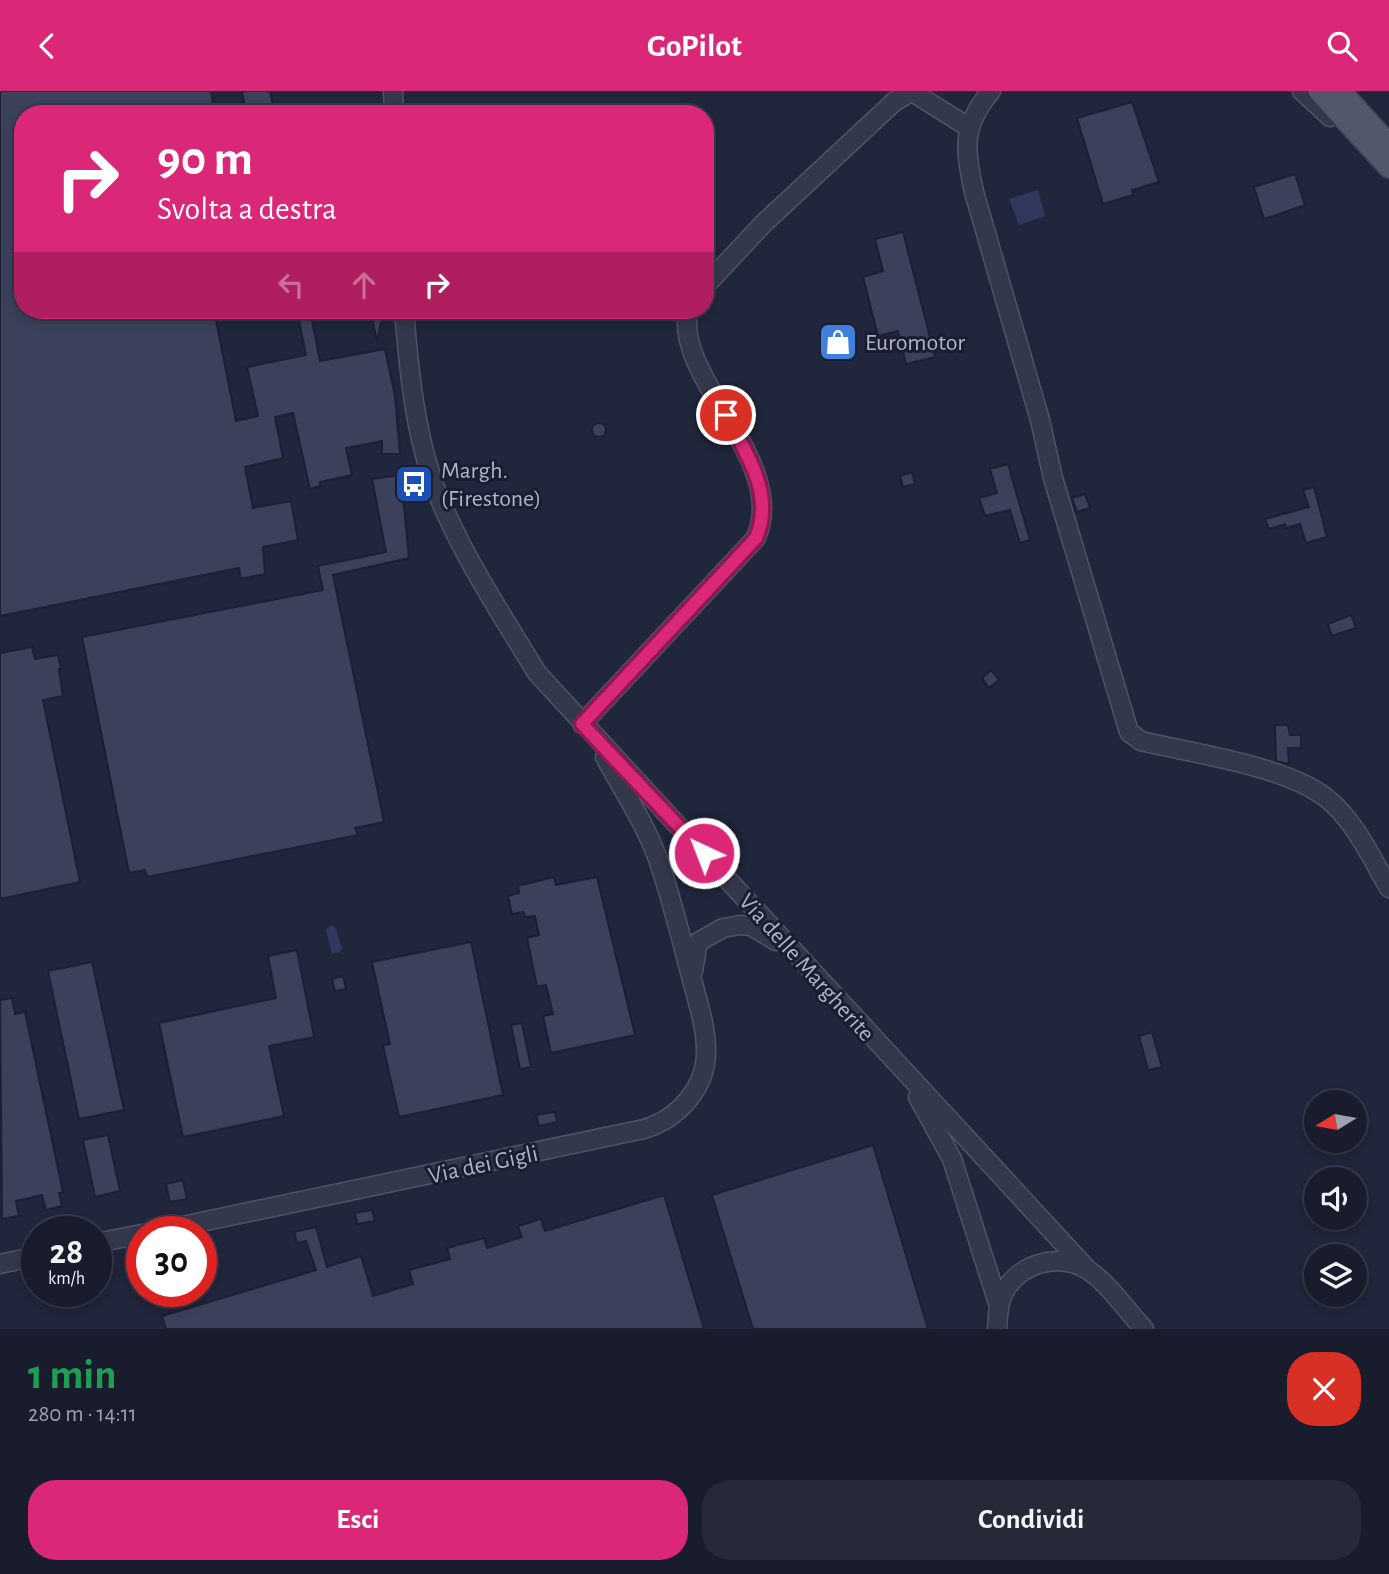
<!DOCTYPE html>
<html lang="it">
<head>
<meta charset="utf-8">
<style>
  :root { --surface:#181c2c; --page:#252938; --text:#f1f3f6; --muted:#9fa1a9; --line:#363a48; --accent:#db2777 }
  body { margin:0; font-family:"Alegreya Sans",sans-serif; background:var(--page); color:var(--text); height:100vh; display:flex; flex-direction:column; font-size:26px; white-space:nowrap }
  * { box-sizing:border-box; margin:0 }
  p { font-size:23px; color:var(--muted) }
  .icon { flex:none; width:38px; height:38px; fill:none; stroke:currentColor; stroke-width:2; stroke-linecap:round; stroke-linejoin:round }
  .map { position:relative; height:1238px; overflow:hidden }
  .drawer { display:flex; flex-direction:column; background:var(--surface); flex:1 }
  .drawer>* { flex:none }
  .hud { position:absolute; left:14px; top:14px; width:700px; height:214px; border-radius:28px; box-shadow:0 4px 10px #0003,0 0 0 2px var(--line); background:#db2777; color:#fff; overflow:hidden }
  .needle { width:46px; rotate:259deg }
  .tools { position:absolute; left:1304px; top:999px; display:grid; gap:14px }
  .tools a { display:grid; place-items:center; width:63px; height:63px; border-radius:50%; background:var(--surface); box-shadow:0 4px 10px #0003,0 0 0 2px var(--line); font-size:35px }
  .speed { position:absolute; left:21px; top:1125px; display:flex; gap:14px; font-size:35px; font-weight:700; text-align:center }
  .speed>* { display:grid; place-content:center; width:91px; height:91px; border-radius:50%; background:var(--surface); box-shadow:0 4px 10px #0003,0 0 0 2px var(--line); line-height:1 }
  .speed small { font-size:18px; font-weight:400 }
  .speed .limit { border:10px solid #d22; background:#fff; color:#111 }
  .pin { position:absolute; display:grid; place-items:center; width:60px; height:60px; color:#fff; margin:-30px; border:4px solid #fff; border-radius:50%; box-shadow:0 2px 7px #0007 }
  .me { position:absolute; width:77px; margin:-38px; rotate:317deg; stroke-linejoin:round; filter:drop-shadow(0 0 5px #0008) }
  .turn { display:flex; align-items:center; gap:24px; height:147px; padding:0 28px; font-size:32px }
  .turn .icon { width:91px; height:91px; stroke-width:2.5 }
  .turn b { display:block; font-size:49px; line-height:60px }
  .lanes { display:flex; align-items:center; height:66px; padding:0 28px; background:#0003; justify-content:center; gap:35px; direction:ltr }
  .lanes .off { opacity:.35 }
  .round { display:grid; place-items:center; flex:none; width:74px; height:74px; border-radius:28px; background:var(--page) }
  .headline { display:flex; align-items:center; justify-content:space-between; height:119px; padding:0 28px }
  h1 { font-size:42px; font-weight:700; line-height:52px; color:#1e9e55 }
  .primary-button { display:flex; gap:14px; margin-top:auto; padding:14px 28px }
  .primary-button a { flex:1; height:80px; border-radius:28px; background:var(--accent); color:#fff; font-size:28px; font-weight:700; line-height:80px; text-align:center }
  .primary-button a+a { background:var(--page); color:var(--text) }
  header { display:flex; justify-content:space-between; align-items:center; height:91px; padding:0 28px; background:var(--accent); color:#fff; font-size:32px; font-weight:700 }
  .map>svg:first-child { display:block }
  .water { fill:#30385f }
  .building { fill:#3c415b; stroke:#1c2032; stroke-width:2 }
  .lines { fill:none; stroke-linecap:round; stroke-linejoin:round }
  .minor-casing { stroke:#4f5366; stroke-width:21 }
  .major-casing { stroke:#3e4254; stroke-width:24 }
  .minor { stroke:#34384b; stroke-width:18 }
  .major { stroke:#52576b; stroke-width:21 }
  .route-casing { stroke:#8e194d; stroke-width:18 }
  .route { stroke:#db2777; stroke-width:12 }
  .labels { text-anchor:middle; stroke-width:6; stroke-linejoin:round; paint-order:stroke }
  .poi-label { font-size:24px; fill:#afb3c7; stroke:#1a1e30; text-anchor:start }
  .street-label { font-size:24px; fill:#afb3c7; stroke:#1a1e30 }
</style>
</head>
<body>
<header><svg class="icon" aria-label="back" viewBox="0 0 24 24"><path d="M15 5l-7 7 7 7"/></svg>GoPilot<svg class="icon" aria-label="search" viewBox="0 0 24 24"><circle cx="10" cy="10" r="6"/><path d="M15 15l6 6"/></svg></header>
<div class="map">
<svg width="1389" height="1238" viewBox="0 0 1389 1238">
  <rect width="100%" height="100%" fill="#20263b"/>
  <!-- water -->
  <path class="water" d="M1038,99L1045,125L1019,134L1009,108Z
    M331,834L335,836L342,857L340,861L332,863L326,839Z"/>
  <!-- building -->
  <path class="building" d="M0,0H211L215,23H23V219H241V223L216,229L236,330L258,325L247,276L306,264L297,219H310L320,270L385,258L395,305L400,363H382V350L346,357L352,384L320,391V395L310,398L293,322L275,326L283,367L245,376L253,417L291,410L298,449L263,456L265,483L241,488L239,477L0,525Z
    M242,0H270L275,23H246Z
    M1132,11L1159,91L1132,99L1133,104L1103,113L1077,27Z
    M1295,83L1305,114L1264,128L1254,96Z
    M903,141L935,266L906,273L898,240L878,245L863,186L883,180L875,148Z
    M370,219H384L377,250Z
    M592 339a7 7 0 1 1 14 0a7 7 0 1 1-14 0Z
    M1008,373L1030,449L1020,452L1010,419L985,425L979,407L997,402L990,378Z
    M912,381L915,393L903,396L900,385Z
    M401,384L409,467L333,484L384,731L355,737L358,744L147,786L145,779L129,782L82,546L323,499L318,475L386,461L372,388Z
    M1314,396L1327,446L1306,452L1300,433L1286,437L1285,433L1269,438L1265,428L1309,416L1303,399Z
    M1085,403L1090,417L1077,421L1072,407Z
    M1351,524L1356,537L1332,545L1328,533Z
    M32,556L35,568L58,564L61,577L59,578L63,605L43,609L80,791L0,808V562Z
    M991,579L999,589L989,597L982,587Z
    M1275,634H1288L1290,644H1301V657H1288L1289,673L1276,670Z
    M554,786L556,794L597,786L635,944L551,962L543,925L553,923L546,894L537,896L527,847L539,844L535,825L526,826L523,821L512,823L508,805L519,802L518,795Z
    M471,851L503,1004L399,1026L383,954L390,953L372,871Z
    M297,859L314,946L269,955L284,1025L183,1046L159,932L276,907L268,865Z
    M92,871L124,1019L79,1028L48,880Z
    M343,885L346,898L335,900L332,888Z
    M12,907L15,923L25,921L63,1101L59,1102L62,1115L46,1119L42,1104L16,1110L19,1125L2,1128L0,909Z
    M522,932L531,976L520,978L511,934Z
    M1152,941L1162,976L1148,979L1139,945Z
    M555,1021L557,1031L539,1035L536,1024Z
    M108,1044L120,1100L95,1106L83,1049Z
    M873,1054L928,1238H753L712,1104Z
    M183,1089L187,1108L170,1111L166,1093Z
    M664,1104L704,1238H166L162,1225L316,1179L306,1150L297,1152L294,1141L316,1136L327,1176L361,1165L373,1205L413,1193L409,1179L450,1168L447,1157L484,1147L487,1157L522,1146L518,1135L541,1128L545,1140Z
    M372,1119L375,1130L357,1133L355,1122Z"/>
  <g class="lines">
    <defs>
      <path id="minor" d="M393,0L394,23
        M911,0L968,36
        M991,0C961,36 965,58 974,101L1040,329L1053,387L1129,641L1141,650C1191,662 1285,675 1325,706C1354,728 1371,766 1389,797
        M1302,0L1330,26
        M705,195L763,133L894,11L910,1
        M404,219C409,280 415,346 438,404C464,467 502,524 537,582L1089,1180
        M582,633L756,447C789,369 674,289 688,219
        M693,880L698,851L723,837L740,834L751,835L776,850
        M918,1006L952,1068L999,1215
        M154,1141L644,1038C678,1028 707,996 706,959C706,935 697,908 691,885C681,847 672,809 659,771C646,734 624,701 605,666
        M96,1152L142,1143
        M0,1173L37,1165
        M997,1238C998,1226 998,1211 1004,1201C1020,1172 1059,1161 1088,1179C1109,1193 1127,1220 1144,1238"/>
      <path id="major" d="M1319,0L1389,76
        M1340,0L1389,54"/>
    </defs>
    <!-- minor casing -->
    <use href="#minor" class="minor-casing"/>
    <!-- major casing -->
    <use href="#major" class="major-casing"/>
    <!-- minor -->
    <use href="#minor" class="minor"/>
    <!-- major -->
    <use href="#major" class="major"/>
  </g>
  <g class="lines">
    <defs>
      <path id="route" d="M704,762L582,633L756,447C775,403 746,363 726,324"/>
    </defs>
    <!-- route casing -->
    <use href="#route" class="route-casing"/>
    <!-- route -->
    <use href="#route" class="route"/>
  </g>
  <!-- icons -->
  <defs>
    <symbol id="shop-square" viewBox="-11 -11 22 22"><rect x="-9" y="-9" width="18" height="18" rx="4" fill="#3f7fe0" stroke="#1a1e30"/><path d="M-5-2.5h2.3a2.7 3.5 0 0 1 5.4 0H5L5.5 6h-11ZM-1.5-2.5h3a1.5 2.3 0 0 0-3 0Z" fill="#fff"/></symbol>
    <symbol id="bus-square" viewBox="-11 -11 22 22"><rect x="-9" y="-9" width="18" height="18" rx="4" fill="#1a4fb4" stroke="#1a1e30"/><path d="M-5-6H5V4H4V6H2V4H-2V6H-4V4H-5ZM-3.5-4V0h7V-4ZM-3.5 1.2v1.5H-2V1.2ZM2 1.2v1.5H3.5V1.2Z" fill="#fff"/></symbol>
  </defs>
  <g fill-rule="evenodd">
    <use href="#shop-square" x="816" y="229" width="44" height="44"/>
    <use href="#bus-square" x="392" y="371" width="44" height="44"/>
  </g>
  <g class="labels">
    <!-- poi labels -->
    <g class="poi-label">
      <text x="865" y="259">Euromotor</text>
      <text x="441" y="387">Margh.<tspan x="441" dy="28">(Firestone)</tspan></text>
    </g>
    <!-- street labels -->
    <g class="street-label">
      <text transform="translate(807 876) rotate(48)" y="8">Via delle Margherite</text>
      <text transform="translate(483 1073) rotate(-12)" y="8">Via dei Gigli</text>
    </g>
  </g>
</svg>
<div class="tools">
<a><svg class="needle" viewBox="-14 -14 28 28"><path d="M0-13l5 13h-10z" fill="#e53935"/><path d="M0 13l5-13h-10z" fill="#9fa1a9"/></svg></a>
<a><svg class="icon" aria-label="sound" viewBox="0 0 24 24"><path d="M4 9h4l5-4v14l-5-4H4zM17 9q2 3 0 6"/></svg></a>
<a><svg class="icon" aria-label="layers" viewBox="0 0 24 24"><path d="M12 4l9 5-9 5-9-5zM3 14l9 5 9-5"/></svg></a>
</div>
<div class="speed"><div>28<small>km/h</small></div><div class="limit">30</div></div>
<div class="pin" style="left:726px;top:324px;background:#d93025"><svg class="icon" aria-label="arrive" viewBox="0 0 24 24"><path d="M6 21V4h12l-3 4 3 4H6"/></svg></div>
<svg class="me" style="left:704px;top:762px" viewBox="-20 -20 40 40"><circle r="17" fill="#db2777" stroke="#fff" stroke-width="3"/><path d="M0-11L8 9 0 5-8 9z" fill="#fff"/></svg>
<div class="hud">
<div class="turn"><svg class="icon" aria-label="right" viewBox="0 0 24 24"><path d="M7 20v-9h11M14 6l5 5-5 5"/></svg><div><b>90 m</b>Svolta a destra</div></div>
<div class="lanes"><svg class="icon off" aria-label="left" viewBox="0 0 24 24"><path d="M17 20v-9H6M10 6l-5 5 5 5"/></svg><svg class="icon off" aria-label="ahead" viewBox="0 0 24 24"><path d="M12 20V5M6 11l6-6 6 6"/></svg><svg class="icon" aria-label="right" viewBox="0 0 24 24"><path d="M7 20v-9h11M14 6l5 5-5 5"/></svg></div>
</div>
</div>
<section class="drawer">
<div class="headline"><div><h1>1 min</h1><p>280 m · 14:11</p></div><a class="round" style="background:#d93025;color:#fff"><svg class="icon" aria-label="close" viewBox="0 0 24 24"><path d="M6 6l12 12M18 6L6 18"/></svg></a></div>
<div class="primary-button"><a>Esci</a><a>Condividi</a></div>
</section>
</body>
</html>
